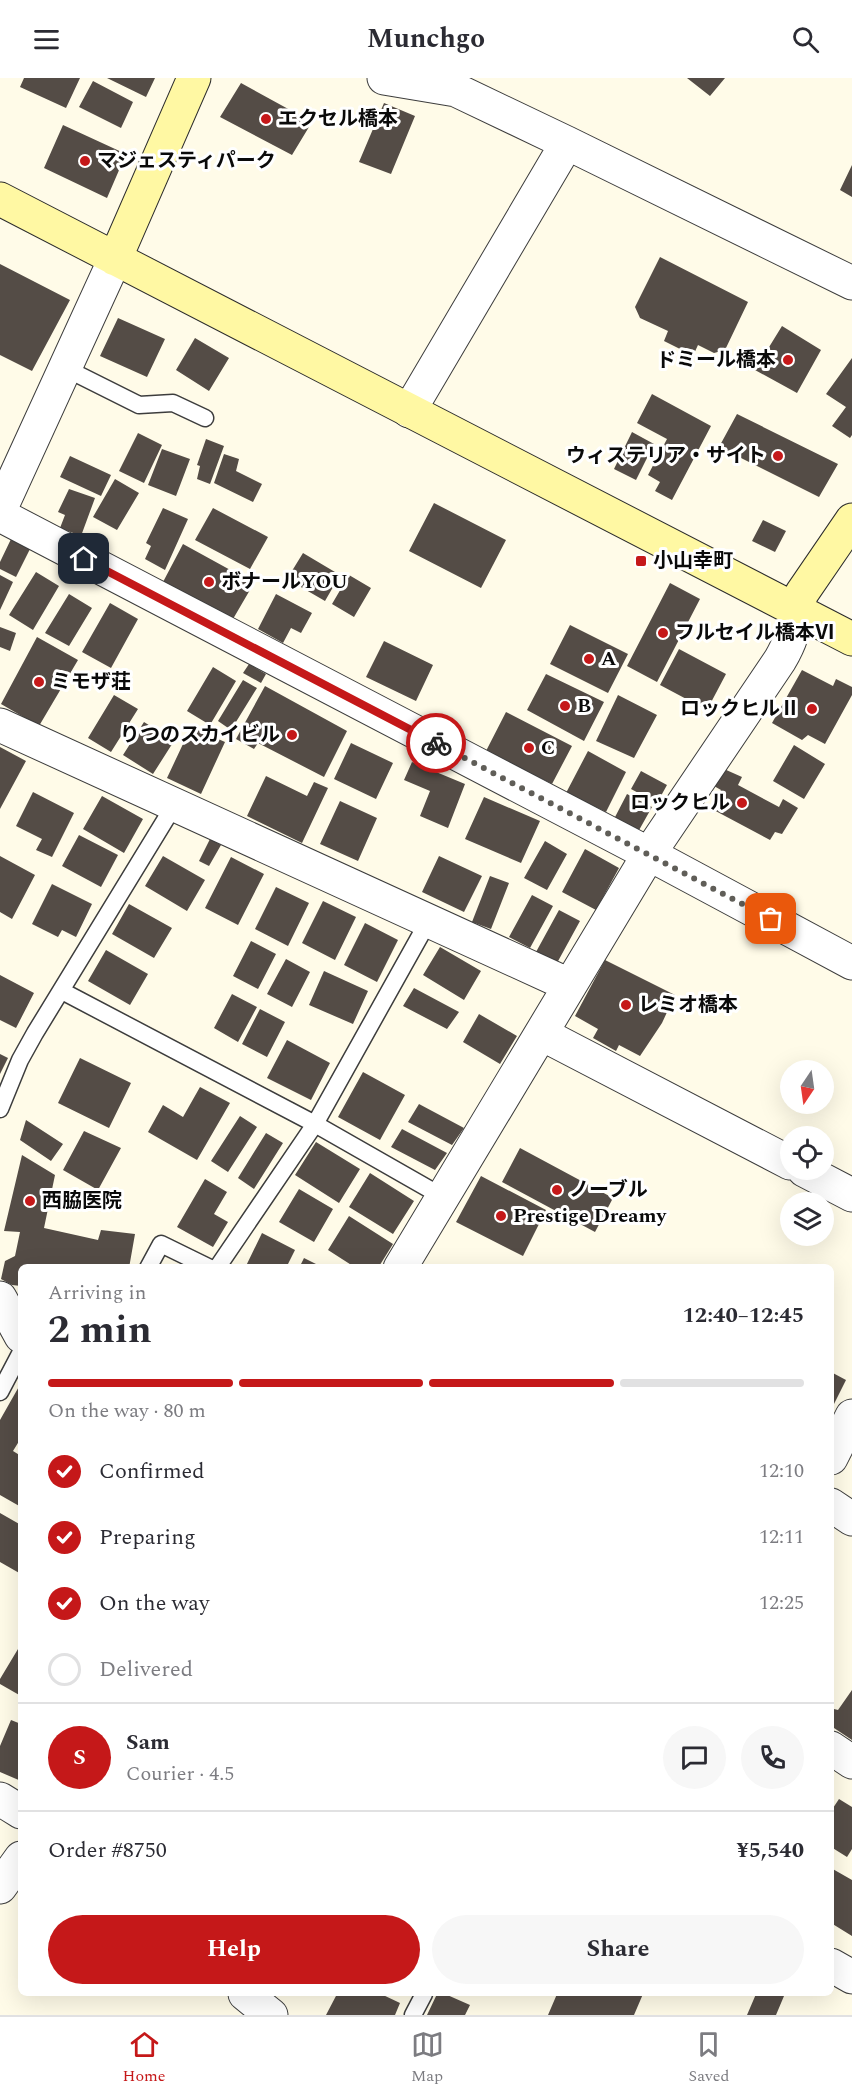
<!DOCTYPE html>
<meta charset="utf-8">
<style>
body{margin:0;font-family:Spectral,"Noto Sans JP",serif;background:#f7f7f7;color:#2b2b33;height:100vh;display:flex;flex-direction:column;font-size:22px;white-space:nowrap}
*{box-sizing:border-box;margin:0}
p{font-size:20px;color:#7c7c81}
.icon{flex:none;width:33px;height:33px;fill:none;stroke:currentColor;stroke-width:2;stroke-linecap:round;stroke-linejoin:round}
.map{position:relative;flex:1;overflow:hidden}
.panel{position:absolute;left:18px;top:1186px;width:816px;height:732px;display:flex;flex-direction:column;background:#fff;border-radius:9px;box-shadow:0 6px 24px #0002}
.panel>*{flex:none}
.needle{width:39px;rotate:193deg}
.controls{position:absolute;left:780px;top:982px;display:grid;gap:12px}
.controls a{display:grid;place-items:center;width:54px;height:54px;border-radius:50%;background:#fff;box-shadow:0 6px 24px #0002;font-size:30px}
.pin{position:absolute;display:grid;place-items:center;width:51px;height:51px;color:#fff;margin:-26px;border-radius:12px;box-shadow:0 3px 9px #0006}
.courier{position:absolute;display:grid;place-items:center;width:60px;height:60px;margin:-30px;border:4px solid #c51819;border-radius:50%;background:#fff;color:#222;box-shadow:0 2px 8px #0007}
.head em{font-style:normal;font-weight:700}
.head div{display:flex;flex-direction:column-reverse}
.head{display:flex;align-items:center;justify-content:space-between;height:102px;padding:0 30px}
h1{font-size:39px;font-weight:700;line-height:45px}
.bar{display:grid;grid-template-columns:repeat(4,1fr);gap:9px 6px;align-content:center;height:72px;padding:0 30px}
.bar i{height:8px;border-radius:4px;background:#e1e1e2}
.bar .on{background:#c51819}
.bar p{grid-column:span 4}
.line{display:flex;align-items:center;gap:15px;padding:0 30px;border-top:2px solid #e1e1e2}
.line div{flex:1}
.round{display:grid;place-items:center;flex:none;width:63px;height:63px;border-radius:32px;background:#f7f7f7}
ol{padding:0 30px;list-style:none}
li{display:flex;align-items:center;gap:18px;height:66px}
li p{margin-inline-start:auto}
li .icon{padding:6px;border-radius:50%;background:#c51819;color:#fff;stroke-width:4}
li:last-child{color:#7c7c81}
li i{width:33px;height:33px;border:3px solid #e1e1e2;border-radius:50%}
.cta{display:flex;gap:12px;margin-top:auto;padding:12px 30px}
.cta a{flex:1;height:69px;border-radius:36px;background:#c51819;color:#fff;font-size:24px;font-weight:700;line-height:69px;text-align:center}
.cta a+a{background:#f7f7f7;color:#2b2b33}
header{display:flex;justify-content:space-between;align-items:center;height:78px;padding:0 30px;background:#fff;font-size:27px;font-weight:700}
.dock{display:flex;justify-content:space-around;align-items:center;height:84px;border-top:2px solid #e1e1e2;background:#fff;font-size:16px;color:#7c7c81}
.dock a{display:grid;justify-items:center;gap:3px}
.dock .on{color:#c51819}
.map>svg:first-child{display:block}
</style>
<header><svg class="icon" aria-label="menu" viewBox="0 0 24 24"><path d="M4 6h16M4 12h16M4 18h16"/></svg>Munchgo<svg class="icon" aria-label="search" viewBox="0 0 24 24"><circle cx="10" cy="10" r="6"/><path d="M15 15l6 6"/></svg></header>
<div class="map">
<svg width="852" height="1937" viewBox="0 0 852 1937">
<rect width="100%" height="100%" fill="#fffbe8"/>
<path fill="#544c46" d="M24 0H80L66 30 20 9Z
M107 0H155L146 19Z
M687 0H725L710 18Z
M93 3 133 24 121 50 79 29Z
M241 5 312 44 292 77 220 39Z
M384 25 415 38 391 96 359 84Z
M63 47 126 76 107 120 44 90Z
M852 87V119L840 112Z
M660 179 748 224 725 272 714 275 698 267 692 280 681 275 682 272 664 263 668 253 640 240 635 229Z
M0 186 70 222 32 293 0 277Z
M118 240 165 261 147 299 100 278Z
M782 248 821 272 797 315 755 292Z
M195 260 229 280 209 313 176 292Z
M852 280V357L850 360 832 348 846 329 826 316Z
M652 316 711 348 672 422 655 413 660 404 648 397 667 361 637 345Z
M737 336 838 386 819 419 719 369Z
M632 354 654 366 636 402 614 391Z
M138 355 162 367 144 405 119 393Z
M206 361 224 368 210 406 197 401 200 388 197 387Z
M162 371 190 381 176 418 148 407Z
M224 376 239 381 236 393 262 406 253 424 214 405Z
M70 378 111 397 101 418 60 399Z
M115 401 139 415 117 452 93 439Z
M69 411 95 420 81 458 60 450 65 437 58 434Z
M434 425 506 462 481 510 409 473Z
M163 430 188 441 165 492 145 481 151 468 146 465Z
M213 430 268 459 250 491 195 462Z
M763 442 786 453 775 474 752 463Z
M12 459 31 469 16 499 0 491V484Z
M183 466 254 505 233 541 163 504Z
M303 475 340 497 325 523 287 501Z
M36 494 59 508 33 552 9 537Z
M0 497 13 504 0 532Z
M349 497 371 510 354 539 332 526Z
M670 505 700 521 657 604 627 588Z
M69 516 92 530 69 568 45 555Z
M276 516 312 535 301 555 291 550 283 565 258 551Z
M110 525 138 541 111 590 82 574Z
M570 547 628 576 608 615 550 586Z
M0 549 16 555 10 573 0 569Z
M37 559 78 582 39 648 1 626Z
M384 563 433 587 416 623 366 599Z
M679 571 726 596 707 632 660 607Z
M249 586 266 596 261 605 243 595Z
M213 589 236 603 210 647 187 633Z
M802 592 833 608 836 601 852 609V617L825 666 808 657 802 662 772 645Z
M546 596 604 624 584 663 527 632Z
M243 602 257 610 231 652 218 643Z
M265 608 347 653 324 699 258 665 254 671 236 661Z
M114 617 138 631 111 674 88 660Z
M618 617 657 637 634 680 596 663Z
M506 634 572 668 552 706 486 673Z
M144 644 174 663 153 696 123 677Z
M191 649 225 664 201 716 167 700Z
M351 665 393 685 376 721 334 701Z
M794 667 825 686 804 721 773 703Z
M0 669 26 683 0 731Z
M588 673 626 694 606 734 566 715Z
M412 684 465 706 448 750 420 738 430 713 404 702Z
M724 691 742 699 738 707 779 729 783 721 798 730 782 756 775 754 770 762 710 730 721 712 714 708Z
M641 693 667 707 657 725 631 711Z
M266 698 307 718 314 704 328 710 302 765 247 738Z
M33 714 74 735 52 779 36 772 42 761 16 748Z
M627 716 652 729 638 754 614 741Z
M102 718 143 741 124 775 83 751Z
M484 719 540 743 521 785 465 761Z
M340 723 377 740 358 783 320 766Z
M79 757 118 777 101 809 62 788Z
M210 761 221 767 209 788 199 783Z
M545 763 567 776 547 812 524 800Z
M585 771 619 790 596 832 562 814Z
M0 778 35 797 12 841 0 834Z
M163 778 205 802 187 833 145 808Z
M439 778 482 798 464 834 422 814Z
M231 779 264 796 238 847 205 830Z
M490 798 509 805 491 851 472 844Z
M52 806 92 826 76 859 62 852 58 859 32 846Z
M276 809 309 825 288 868 255 851Z
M532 817 553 828 530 870 509 859Z
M323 823 356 839 335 882 302 865Z
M129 826 172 850 154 880 112 856Z
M559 832 580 843 557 885 536 874Z
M365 845 398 862 377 904 344 887Z
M251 863 276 876 258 911 233 898Z
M440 869 481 893 464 922 423 897Z
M106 872 148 896 130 927 88 903Z
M286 881 310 894 292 929 267 916Z
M605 882 675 917 662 945 640 978 619 967 616 973 593 960 598 951 575 938Z
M324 893 368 913 353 946 309 927Z
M0 897 34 915 16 950 0 942Z
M414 910 459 934 447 951 403 928Z
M232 916 257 929 238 964 214 950Z
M260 931 285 944 267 979 242 966Z
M479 936 517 958 500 986 463 964Z
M287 962 330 985 311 1022 267 1000Z
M0 976 8 980 0 996Z
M80 980 131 1005 109 1050 58 1025Z
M363 994 405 1017 380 1062 338 1039Z
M200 1009 230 1025 197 1082 148 1054 163 1027 183 1039Z
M419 1026 464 1050 452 1067 408 1044Z
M240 1038 257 1049 228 1094 211 1083Z
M26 1042 63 1066 51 1083 20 1062Z
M402 1051 447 1075 435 1092 391 1069Z
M84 1053 121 1070 98 1112 63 1092Z
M266 1055 283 1065 254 1111 238 1100Z
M316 1064 360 1091 339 1125 295 1097Z
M520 1070 613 1120 595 1154 502 1104Z
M22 1077 55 1097 44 1150 98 1162 101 1152 135 1156 129 1190H21V1208L12 1207 1 1201 5 1183 15 1178 20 1154 4 1153Z
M370 1095 414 1123 393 1156 349 1129Z
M481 1098 546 1132 523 1178 456 1144Z
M205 1101 227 1114 214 1136 228 1144 213 1169 177 1149Z
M299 1111 333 1131 314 1164 279 1144Z
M349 1138 393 1166 378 1190H356L328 1172Z
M262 1155 295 1172 286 1190H245Z
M304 1180 324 1190H299Z
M831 1294 846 1302 833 1328 831 1327Z
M21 1305V1360L13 1373 21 1378V1429L0 1417V1342Z
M0 1435 21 1447V1496L0 1484Z
M21 1566V1618L0 1606V1601Z
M852 1612V1662L831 1648V1636L834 1631 838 1632Z
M11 1642 21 1646V1703L0 1694V1668Z
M839 1721 852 1729V1771L847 1779 831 1769V1733Z
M831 1790 852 1802V1858L831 1845Z
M337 1916H381L400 1925 395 1937H326Z
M437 1916H445L470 1927 465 1937H427Z
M557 1916H643L634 1937H548Z
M756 1916H778L784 1918 776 1937H747Z"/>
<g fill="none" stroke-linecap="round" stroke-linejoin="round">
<g stroke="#3d3d3d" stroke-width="19">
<path id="lane" d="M65 290 139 327 173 325 205 340
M62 913 315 1046 443 1119
M0 1031 20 982 35 955 175 726
M148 1190 161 1166 210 1190
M217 1190 315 1046 429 842
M0 1314 21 1274
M413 1937 424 1916"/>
</g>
<g stroke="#3d3d3d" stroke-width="35">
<path id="street" d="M384 0 456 12 567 65 852 205
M409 333 567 65
M0 432 115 181
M0 437 649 776 852 885
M0 647 569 907
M542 956 790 1085
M804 1092 852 1117
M400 1190 649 776 780 582C790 565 795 551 796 531
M0 1220 21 1258
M831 1380 852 1338
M831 1427 852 1441
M831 1670 852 1684
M0 1721 21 1734
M0 1809 21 1780
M831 1887 852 1899
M245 1916 271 1937"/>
</g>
<g stroke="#2c2c2c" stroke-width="35">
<path id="secondary" d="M0 121 852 561
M115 181 194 0
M796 531 802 515 852 442"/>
</g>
<use href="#lane" stroke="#fff" stroke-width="16"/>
<use href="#street" stroke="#fff" stroke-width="33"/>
<use href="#secondary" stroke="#fff8a3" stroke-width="33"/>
</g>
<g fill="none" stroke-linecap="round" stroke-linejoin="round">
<path stroke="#605e58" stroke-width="6" stroke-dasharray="0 10.8" d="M436 665 771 841"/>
<path stroke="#c51819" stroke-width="8" d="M84 481 436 665"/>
</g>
<g fill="#c51819" stroke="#fff" stroke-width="2">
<circle cx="266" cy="41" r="6"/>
<circle cx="85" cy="83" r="6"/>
<circle cx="788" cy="282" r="6"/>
<circle cx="778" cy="378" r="6"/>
<rect x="635" y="477" width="12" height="12" rx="3"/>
<circle cx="209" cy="504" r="6"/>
<circle cx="663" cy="555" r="6"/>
<circle cx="589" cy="581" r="6"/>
<circle cx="39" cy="604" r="6"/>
<circle cx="565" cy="628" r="6"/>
<circle cx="812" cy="631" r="6"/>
<circle cx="292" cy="657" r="6"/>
<circle cx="529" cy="670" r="6"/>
<circle cx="742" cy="725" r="6"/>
<circle cx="626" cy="927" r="6"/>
<circle cx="557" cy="1112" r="6"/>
<circle cx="30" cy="1123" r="6"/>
<circle cx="501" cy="1138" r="6"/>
</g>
<g text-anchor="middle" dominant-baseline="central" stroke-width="6" stroke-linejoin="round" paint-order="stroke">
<g font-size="20" font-weight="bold" fill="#0a0a0a" stroke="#fff" text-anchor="start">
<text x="278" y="41">エクセル橋本</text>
<text x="97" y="83">マジェスティパーク</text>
<text x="776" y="282" text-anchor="end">ドミール橋本</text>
<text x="766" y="378" text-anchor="end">ウィステリア・サイト</text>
<text x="653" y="483">小山幸町</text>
<text x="221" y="504">ボナールYOU</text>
<text x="675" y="555">フルセイル橋本Ⅵ</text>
<text x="601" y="581">A</text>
<text x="51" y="604">ミモザ荘</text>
<text x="577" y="628">B</text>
<text x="800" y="631" text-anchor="end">ロックヒルⅡ</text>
<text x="280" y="657" text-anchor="end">りつのスカイビル</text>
<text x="541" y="670">C</text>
<text x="730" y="725" text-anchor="end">ロックヒル</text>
<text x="638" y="927">レミオ橋本</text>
<text x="569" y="1112">ノーブル</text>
<text x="42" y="1123">西脇医院</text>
<text x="513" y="1138">Prestige Dreamy</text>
</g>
</g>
</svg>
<div class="controls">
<a><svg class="needle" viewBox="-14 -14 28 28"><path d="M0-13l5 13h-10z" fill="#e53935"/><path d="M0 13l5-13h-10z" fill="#7c7c81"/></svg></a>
<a><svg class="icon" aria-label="locate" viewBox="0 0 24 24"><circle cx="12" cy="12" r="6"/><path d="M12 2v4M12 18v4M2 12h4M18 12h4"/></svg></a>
<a><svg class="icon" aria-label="layers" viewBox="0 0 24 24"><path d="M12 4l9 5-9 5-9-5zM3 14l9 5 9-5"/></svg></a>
</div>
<div class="pin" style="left:771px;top:841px;background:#ea580c"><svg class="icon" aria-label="bag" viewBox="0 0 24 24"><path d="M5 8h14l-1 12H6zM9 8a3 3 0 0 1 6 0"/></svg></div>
<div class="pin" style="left:84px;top:481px;background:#1f2937"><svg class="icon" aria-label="home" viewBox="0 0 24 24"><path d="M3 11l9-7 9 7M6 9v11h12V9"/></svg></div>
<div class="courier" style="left:436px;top:665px"><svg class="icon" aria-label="bike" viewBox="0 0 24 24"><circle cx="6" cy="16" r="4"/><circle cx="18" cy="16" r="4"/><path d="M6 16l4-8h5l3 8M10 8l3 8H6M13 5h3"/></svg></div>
<section class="panel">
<div class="head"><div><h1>2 min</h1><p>Arriving in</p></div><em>12:40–12:45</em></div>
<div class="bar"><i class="on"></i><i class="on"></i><i class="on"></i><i></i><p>On the way · 80 m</p></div>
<ol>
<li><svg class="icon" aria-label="check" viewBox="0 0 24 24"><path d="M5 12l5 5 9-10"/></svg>Confirmed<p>12:10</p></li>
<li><svg class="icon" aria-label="check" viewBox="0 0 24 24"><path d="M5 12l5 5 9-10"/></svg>Preparing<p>12:11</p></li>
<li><svg class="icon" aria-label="check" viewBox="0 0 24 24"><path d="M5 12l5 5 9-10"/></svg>On the way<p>12:25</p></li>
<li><i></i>Delivered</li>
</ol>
<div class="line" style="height:108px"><b class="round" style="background:#c51819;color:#fff">S</b><div><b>Sam</b><p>Courier · 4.5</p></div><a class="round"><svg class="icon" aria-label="chat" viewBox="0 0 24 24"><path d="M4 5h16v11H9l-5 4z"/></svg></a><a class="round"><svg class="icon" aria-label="phone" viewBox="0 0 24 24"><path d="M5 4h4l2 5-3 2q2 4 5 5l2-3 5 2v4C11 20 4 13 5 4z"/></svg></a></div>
<div class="line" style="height:78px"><div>Order #8750</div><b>¥5,540</b></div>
<div class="cta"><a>Help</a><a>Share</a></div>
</section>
</div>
<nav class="dock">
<a class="on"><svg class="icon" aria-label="home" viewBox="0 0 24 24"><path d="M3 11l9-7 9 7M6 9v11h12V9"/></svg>Home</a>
<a><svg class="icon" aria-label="map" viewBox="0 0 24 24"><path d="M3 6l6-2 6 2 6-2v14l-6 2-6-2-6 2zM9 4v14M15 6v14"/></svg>Map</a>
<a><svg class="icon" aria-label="saved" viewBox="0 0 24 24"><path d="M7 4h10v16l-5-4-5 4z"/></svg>Saved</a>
</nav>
